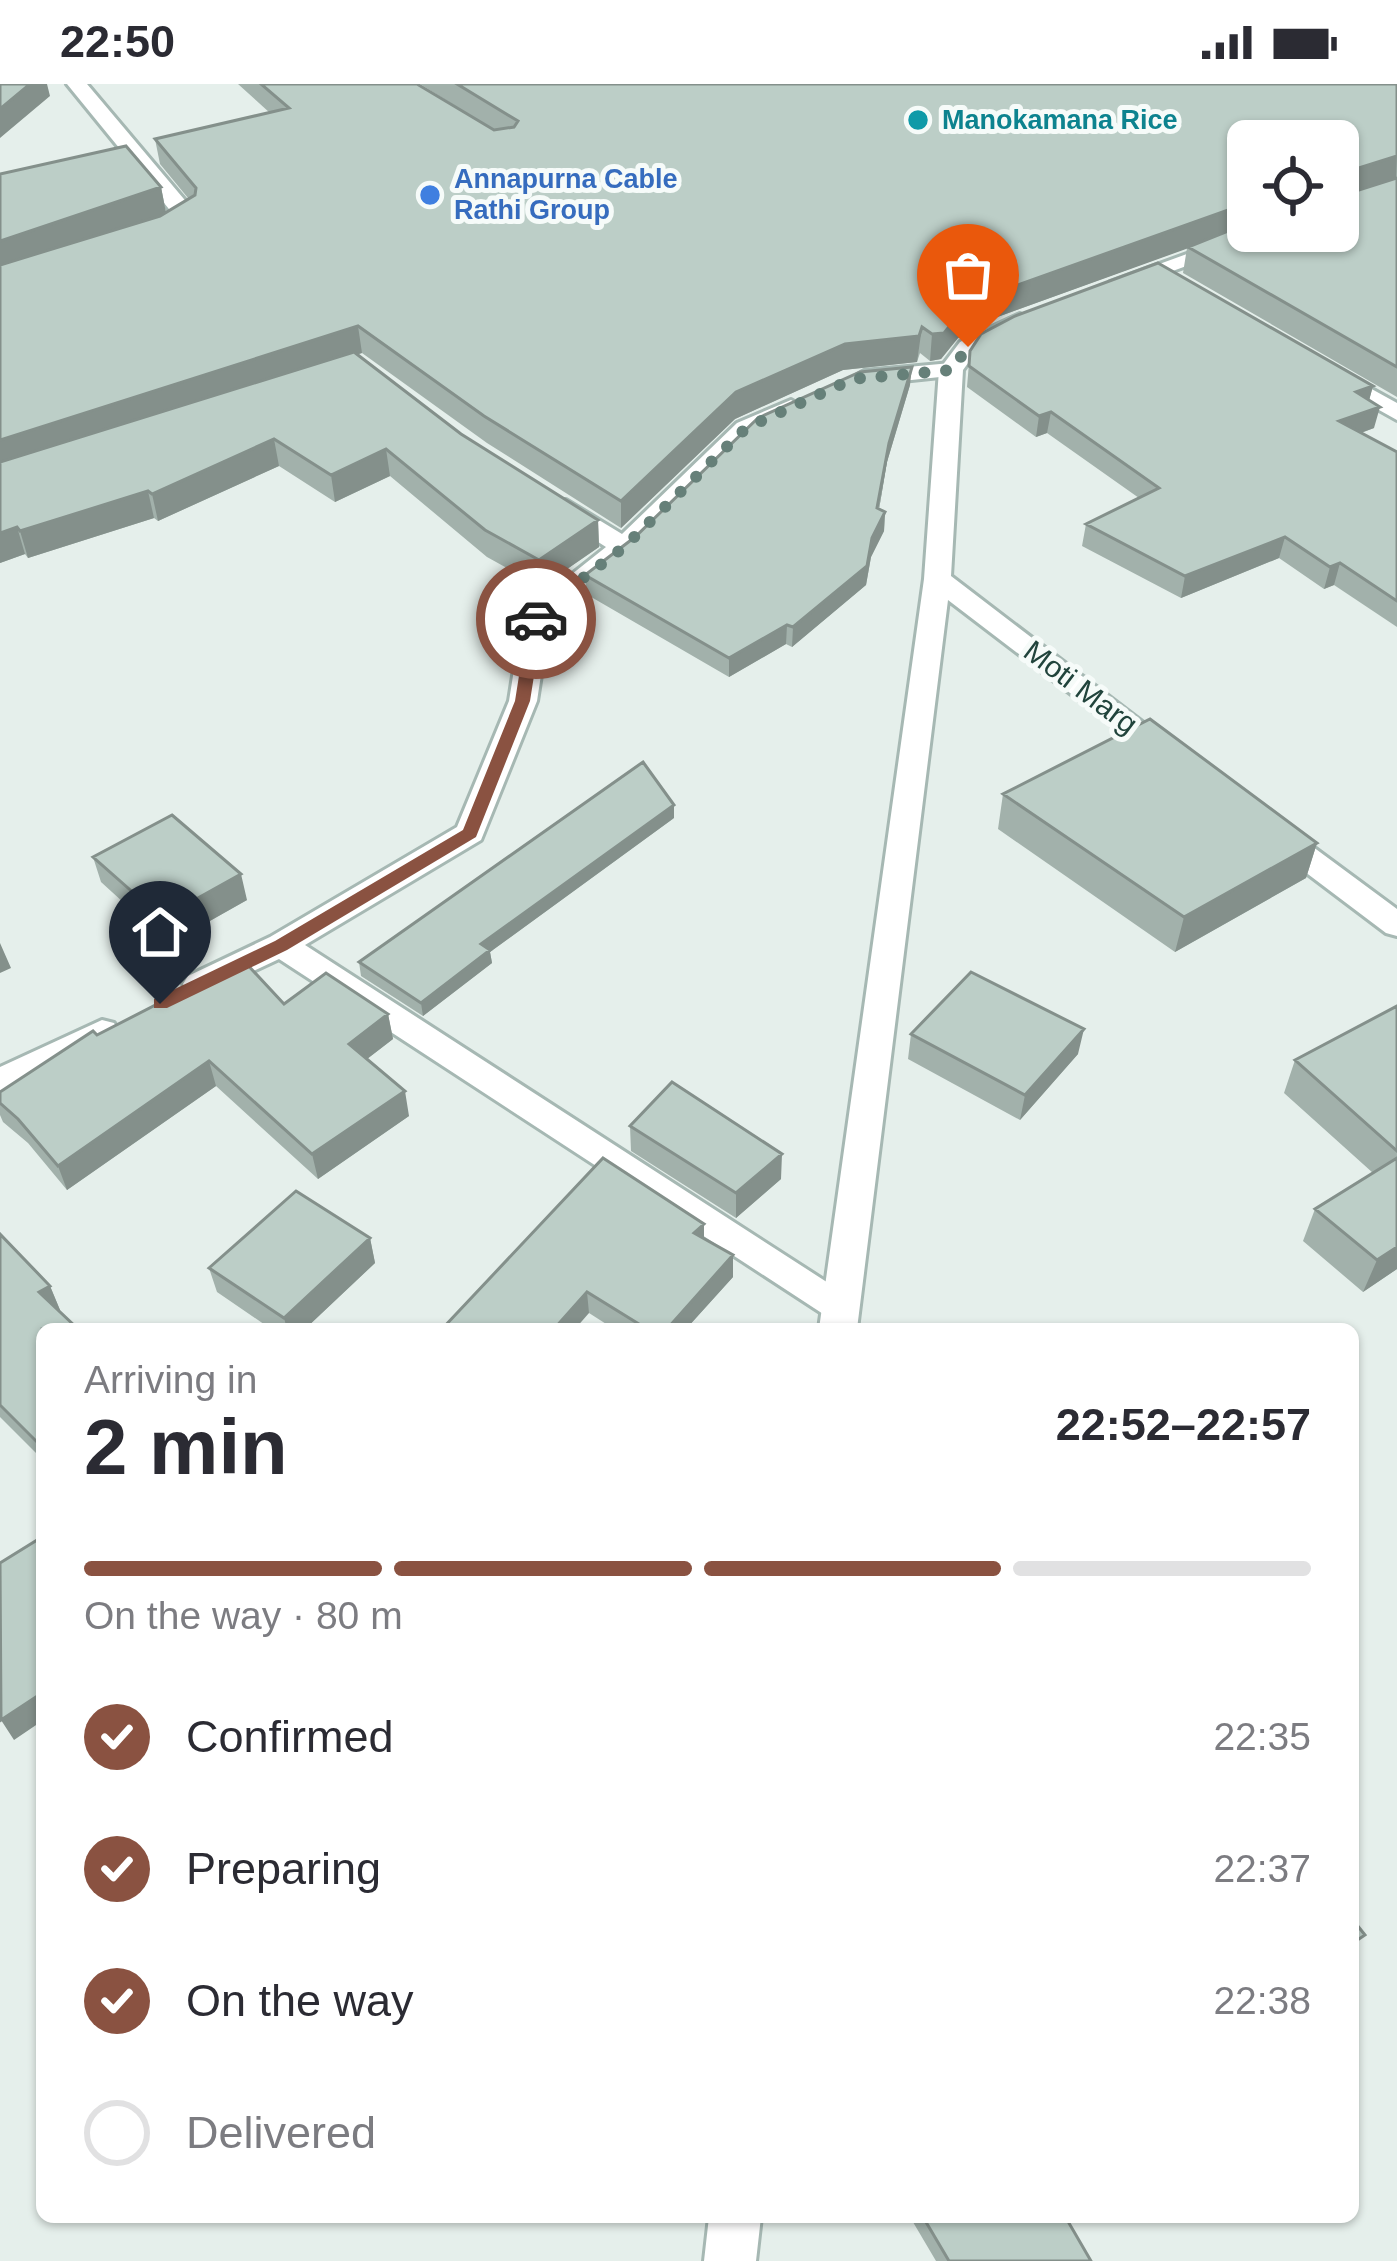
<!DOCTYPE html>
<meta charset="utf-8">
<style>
body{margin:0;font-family:Helvetica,sans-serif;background:#f2f2f3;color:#2b2b33;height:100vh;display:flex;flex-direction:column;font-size:45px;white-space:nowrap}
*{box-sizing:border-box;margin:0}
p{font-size:39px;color:#7c7c81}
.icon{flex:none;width:66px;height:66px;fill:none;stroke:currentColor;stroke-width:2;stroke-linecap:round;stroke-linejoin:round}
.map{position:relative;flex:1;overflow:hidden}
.side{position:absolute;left:36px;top:1239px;width:1323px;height:900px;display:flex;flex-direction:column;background:#fff;border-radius:18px;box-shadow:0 3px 9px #0004}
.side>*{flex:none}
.fabs{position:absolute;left:1227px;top:36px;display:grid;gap:24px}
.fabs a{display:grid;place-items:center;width:132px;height:132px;border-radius:18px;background:#fff;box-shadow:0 3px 9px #0004;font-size:60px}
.pin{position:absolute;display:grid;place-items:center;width:102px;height:102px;color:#fff;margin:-123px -51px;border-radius:50% 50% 50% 0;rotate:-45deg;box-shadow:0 0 12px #0007}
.pin .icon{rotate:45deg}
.courier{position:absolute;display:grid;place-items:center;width:120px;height:120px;margin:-60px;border:9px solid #8a5241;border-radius:50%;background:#fff;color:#222;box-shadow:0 3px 15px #0007}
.overview em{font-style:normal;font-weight:600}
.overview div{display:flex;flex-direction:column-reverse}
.overview{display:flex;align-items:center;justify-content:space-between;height:204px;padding:0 48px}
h1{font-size:78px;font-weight:600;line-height:90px}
.bar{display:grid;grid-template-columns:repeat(4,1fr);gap:18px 12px;align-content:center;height:144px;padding:0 48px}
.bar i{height:15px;border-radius:9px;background:#e1e1e2}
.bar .active{background:#8a5241}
.bar p{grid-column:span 4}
ol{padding:0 48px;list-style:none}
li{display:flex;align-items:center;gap:36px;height:132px}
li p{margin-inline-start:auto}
li .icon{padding:12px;border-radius:50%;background:#8a5241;color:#fff;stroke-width:4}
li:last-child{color:#7c7c81}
li i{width:66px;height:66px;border:6px solid #e1e1e2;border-radius:50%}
.status{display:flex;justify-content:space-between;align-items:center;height:84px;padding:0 60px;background:#fff;direction:ltr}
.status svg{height:33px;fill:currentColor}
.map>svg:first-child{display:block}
</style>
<div class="status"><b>22:50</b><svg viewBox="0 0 49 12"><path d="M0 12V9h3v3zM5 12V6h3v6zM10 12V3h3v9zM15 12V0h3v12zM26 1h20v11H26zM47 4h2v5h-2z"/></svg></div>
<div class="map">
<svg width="1397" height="2177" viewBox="0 0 1397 2177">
<rect width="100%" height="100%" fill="#e5efeb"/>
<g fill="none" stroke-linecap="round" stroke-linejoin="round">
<g stroke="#a6b8b3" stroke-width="6">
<path id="service" d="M67 0H87L194 127V137L162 154H146V144L173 130Z"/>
</g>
<g stroke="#a6b8b3" stroke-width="6">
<path id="minor" d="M951 279 959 281V291L864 301 852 294 864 287Z
M1328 281 1397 319V336L1320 293 1316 288Z
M791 316 803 323 800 328 755 349 633 469 550 532 537 617 481 756 305 861 853 1215 859 1226 853 1237 840 1241 279 875 200 912 188 908 183 900 188 892 270 853 457 743 509 617 523 529 606 463 548 426 544 421 548 416H566L622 450 737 339Z
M102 936 114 939 119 948 114 957 0 1011V983Z"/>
</g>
<g stroke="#a6b8b3" stroke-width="6">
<path id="tertiary" d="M1250 147H1282L1129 203H1113L1110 198Z
M1020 230 1031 237 1028 242 976 268 963 286 951 492 1188 673 1183 680H1163L948 516 857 1245H819L924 495 939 286 960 258Z
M1275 740 1286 743 1397 825V852L1386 849 1264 757 1260 750Z
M709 2133H761L756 2177H704Z"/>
</g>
<use href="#service" fill="#fff" fill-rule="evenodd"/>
<use href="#minor" fill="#fff" fill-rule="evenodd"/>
<use href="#tertiary" fill="#fff" fill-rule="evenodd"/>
</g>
<path fill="#a2b1ab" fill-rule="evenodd" d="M238 0H417L494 46 420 0H1397V313L1183 189 1187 164 992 235 958 254 941 275 930 277 920 269 917 278 843 286 735 335 621 444 487 359 362 269 358 270 461 350 598 436 599 463 541 503 487 473 390 392 335 418 279 382 158 437 154 434 28 474 25 470 0 479V90L126 62 161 103 166 128 188 114 160 80 155 55 270 29ZM1248 57H1338V147H1248Z
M970 267 1373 302 1369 316 1374 344 1361 349 1397 368V543L1334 501 1324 505 1279 474 1181 514 1082 462 1086 440 1139 414 1047 349 1036 353 967 303Z
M910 301 887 378 879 425 885 428 884 447 871 473 866 501 792 563 786 560 729 593 586 510 585 491Z
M1003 710 1317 759 1306 794 1175 868 998 745Z
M674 734 490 868 492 879 423 932 361 892 359 878Z
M93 773 247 816 169 860 101 798Z
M284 920 388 930 393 955 367 975 409 1032 318 1095 216 1002 67 1106 28 1059 3 1038 0 1031V1008L97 951Z
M1397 922V1185L1363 1208 1303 1157 1315 1125 1373 1089 1284 1009 1295 976Z
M911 950 1078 970 1020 1036 908 975Z
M630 1042 781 1095 736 1134 631 1067Z
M704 1140V1154L733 1171V1193L686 1245H614L589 1229 443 1245Z
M0 1150 50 1202 60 1226 42 1245V1375L0 1333Z
M370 1154 375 1179 305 1245H271L217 1208 209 1184Z
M910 2133H1079L1069 2140 1091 2177H936Z"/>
<path fill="#84908b" d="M30 0H47L50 12 0 54V25Z
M1397 72 1396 96 1338 113 1343 89Z
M161 103 166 129 0 185V157Z
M1248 119 1247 143 992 235 958 254 941 275 930 277 932 250 961 228 995 209Z
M358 242 362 269 0 386V356Z
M922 243 917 278 843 286 735 335 621 444V417L736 308 845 260Z
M912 283 910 301 887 378 876 443 889 359Z
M1373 302 1367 324 1356 308Z
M1380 323 1374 344 1333 359 1339 337Z
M1051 328 1047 349 1036 353 1039 332Z
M274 355 279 382 158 437 152 410Z
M386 365 390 392 335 418 331 391Z
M148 407 154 434 28 474 20 447Z
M885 428 884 447 871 473 866 501 792 563 793 543 872 454Z
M598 436 599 463 541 503 539 476Z
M17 443 25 470 0 479V449Z
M1285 453 1279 474 1181 514 1185 492Z
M1340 479 1334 501 1324 505 1330 483Z
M787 541 786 560 729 593V574Z
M674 721V734L490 868 492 879 423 932 421 919 481 860Z
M1317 759 1306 794 1175 868 1184 833Z
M241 790 247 816 169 860 162 834Z
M0 859 11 884 0 889Z
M388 930 393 955 354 985 349 960Z
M1084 945 1078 970 1020 1036 1025 1011Z
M209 977 216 1002 67 1106 58 1082Z
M405 1007 409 1032 318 1095 312 1070Z
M782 1070 781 1095 736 1134V1109Z
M704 1140V1161L694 1149Z
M370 1154 375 1179 305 1245H287L284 1234Z
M1397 1163V1185L1363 1208 1377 1176Z
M733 1171V1193L686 1245H667Z
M50 1202 60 1226 49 1232 39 1208Z
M587 1208 589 1229 575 1245H554Z
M42 1609V1637L14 1656 1 1636Z"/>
<path fill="#bccec7" stroke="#84908b" stroke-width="3" d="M0 0H30L0 25Z
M261 0H417L494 46 514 43 518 37 457 0H1397V72L1343 89 1340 106 1346 110 1397 94V283L1188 163 1248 139V147H1338V57H1248V119L995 209 961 228 944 249 932 250 922 243 919 252 845 260 736 308 621 417 484 332 358 242 0 356V181L160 132 195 111 196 104 155 55 289 24Z
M126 62 161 103 0 157V90Z
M1158 179 1373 302 1356 308 1380 323 1339 337 1397 368V517L1340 479 1330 483 1285 453 1185 492 1086 440 1159 404 1051 328 1039 332 969 282 970 267 981 250 1015 232Z
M354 268 461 350 598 436 539 476 485 446 386 365 331 391 274 355 152 410 148 407 20 447 17 443 0 449V378Z
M912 283 889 359 877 424 885 428 872 454 867 482 793 543 787 541 729 574 585 491 635 453 758 334 860 288Z
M1150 635 1317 759 1184 833 1003 710Z
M643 678 674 721 481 860 490 866 421 919 359 878Z
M172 731 241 790 162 834 93 773Z
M243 876 284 920 326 889 388 930 349 960 405 1007 312 1070 209 977 58 1082 18 1035 0 1019V1008L93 947 97 951Z
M971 888 1084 945 1025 1011 911 950Z
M1397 922V1067L1295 976Z
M672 998 782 1070 736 1109 630 1042Z
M603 1074 704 1140 694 1149 733 1171 667 1245H647L587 1208 554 1245H442Z
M1397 1074V1163L1377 1176 1315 1125Z
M296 1107 370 1154 284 1234 209 1184Z
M0 1150 50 1202 39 1208 78 1245H42V1363L0 1321Z
M42 1453V1609L1 1636 0 1479Z
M1353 1836 1365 1851 1353 1859Z
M923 2133H1068L1066 2134 1091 2177H949Z"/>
<path fill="#8a5241" d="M536 530 543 535 530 617 476 753 287 866 167 924H154V915L275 857 463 746 515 617 528 535Z"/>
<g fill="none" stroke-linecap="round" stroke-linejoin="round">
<path stroke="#668079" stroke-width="12" stroke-dasharray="0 21.6" d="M536 535 537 529 624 463 746 344 853 295 951 286 968 263"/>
</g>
<circle fill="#0f9aa8" stroke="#f6fbf9" stroke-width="4.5" cx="918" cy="36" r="12"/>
<circle fill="#3f7fe0" stroke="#f6fbf9" stroke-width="4.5" cx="430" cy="111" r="12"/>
<g text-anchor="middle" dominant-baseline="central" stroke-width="10" stroke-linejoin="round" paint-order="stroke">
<g font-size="27" font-weight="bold" fill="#0d838f" stroke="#f6fbf9" text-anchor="start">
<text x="942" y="36">Manokamana Rice</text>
</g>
<g font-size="27" font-weight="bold" fill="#366cbe" stroke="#f6fbf9" text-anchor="start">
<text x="454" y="95">Annapurna Cable<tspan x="454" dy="31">Rathi Group</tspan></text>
</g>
<g font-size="30" fill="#21443c" stroke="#f6fbf9">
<text transform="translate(1081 603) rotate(37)">Moti Marg</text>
</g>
</g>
</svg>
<div class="fabs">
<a><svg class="icon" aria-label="locate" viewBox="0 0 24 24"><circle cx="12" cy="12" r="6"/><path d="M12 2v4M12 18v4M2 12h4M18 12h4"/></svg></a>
</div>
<div class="pin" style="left:968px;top:263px;background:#ea580c"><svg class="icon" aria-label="bag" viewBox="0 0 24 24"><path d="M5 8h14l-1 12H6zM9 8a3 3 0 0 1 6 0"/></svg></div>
<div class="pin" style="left:160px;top:920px;background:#1f2937"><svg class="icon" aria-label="home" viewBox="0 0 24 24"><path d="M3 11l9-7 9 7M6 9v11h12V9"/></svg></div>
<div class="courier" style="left:536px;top:535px"><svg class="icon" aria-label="car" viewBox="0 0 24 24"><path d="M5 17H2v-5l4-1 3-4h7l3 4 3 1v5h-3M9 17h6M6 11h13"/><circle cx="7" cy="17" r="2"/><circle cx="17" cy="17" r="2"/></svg></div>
<section class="side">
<div class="overview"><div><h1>2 min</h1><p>Arriving in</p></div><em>22:52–22:57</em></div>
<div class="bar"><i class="active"></i><i class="active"></i><i class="active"></i><i></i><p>On the way · 80 m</p></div>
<ol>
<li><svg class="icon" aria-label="check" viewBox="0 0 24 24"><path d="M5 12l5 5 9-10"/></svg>Confirmed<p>22:35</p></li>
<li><svg class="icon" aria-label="check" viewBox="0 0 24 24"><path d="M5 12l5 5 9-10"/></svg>Preparing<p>22:37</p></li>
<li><svg class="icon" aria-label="check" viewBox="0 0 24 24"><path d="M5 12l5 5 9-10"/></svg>On the way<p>22:38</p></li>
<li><i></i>Delivered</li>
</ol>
</section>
</div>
